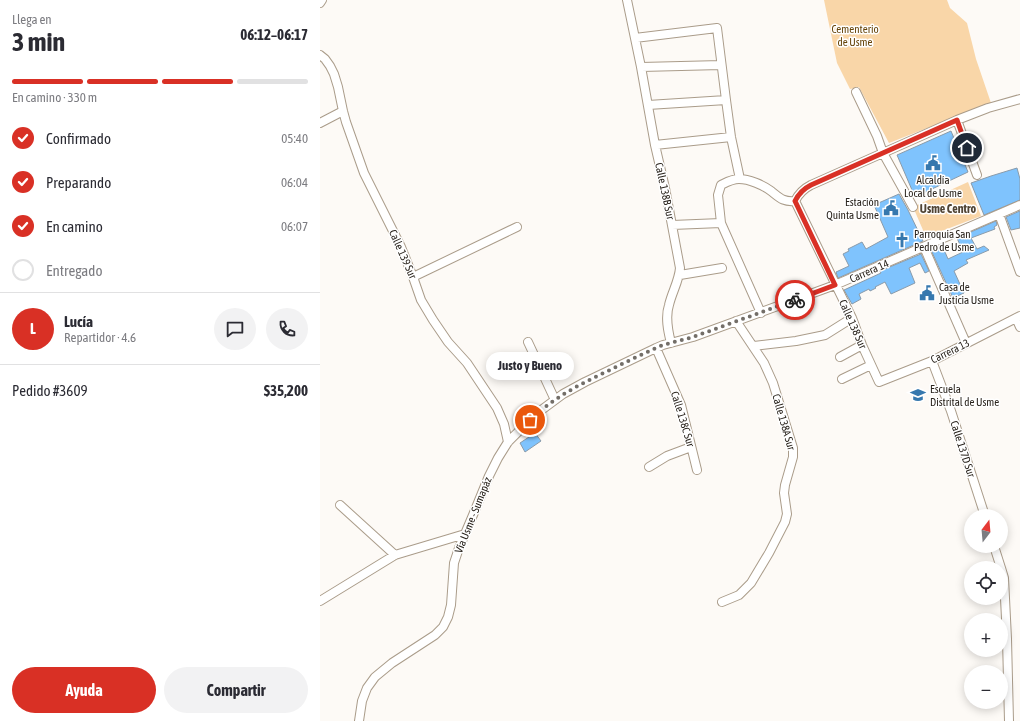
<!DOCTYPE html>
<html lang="es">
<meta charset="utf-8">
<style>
body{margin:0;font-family:"Asap Condensed",sans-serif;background:#f2f2f3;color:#2b2b33;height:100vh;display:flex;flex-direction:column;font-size:15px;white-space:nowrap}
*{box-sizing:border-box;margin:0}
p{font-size:13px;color:#7c7c81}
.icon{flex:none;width:22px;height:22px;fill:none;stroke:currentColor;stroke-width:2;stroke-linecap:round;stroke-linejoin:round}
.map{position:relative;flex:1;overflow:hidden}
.details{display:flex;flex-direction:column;background:#fff;width:320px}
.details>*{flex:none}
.needle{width:26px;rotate:16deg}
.tools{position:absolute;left:644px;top:509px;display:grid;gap:8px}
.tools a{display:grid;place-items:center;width:44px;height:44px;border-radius:50%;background:#fff;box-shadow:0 2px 10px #0003;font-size:20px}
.pin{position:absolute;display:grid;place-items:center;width:34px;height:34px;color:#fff;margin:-17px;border:2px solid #fff;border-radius:50%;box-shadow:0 1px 4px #0007}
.courier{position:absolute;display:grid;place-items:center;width:40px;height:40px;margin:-20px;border:3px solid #d93025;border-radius:50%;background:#fff;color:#222;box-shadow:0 1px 5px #0007}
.bubble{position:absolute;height:28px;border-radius:14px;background:#fff;box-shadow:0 2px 10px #0003;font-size:13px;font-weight:700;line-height:28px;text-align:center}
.summary em{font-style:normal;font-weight:700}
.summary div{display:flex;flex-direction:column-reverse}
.summary{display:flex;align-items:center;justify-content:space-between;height:68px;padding:0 12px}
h1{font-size:26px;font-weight:700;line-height:30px}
.bar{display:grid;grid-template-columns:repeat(4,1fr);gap:6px 4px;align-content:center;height:48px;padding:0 12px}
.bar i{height:5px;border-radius:3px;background:#e1e1e2}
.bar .active{background:#d93025}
.bar p{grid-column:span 4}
.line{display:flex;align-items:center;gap:10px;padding:0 12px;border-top:1px solid #e1e1e2}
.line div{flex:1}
.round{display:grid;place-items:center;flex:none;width:42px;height:42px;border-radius:21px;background:#f2f2f3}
ol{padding:0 12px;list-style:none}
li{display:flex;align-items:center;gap:12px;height:44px}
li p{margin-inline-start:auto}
li .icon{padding:4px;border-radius:50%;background:#d93025;color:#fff;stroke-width:4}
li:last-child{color:#7c7c81}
li i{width:22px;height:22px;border:2px solid #e1e1e2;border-radius:50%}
.cta{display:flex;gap:8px;margin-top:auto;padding:8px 12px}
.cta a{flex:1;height:46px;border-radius:24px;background:#d93025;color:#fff;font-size:16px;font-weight:700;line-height:46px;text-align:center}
.cta a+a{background:#f2f2f3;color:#2b2b33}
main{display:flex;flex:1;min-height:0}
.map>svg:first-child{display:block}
</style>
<main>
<section class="details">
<div class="summary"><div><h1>3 min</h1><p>Llega en</p></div><em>06:12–06:17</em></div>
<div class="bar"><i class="active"></i><i class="active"></i><i class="active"></i><i></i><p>En camino · 330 m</p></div>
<ol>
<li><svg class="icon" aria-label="check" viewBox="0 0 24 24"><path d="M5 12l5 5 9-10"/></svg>Confirmado<p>05:40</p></li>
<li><svg class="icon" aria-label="check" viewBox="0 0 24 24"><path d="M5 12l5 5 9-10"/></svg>Preparando<p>06:04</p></li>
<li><svg class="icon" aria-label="check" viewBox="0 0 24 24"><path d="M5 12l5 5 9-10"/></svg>En camino<p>06:07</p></li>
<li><i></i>Entregado</li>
</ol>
<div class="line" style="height:72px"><b class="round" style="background:#d93025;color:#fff">L</b><div><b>Lucía</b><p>Repartidor · 4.6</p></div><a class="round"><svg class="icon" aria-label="chat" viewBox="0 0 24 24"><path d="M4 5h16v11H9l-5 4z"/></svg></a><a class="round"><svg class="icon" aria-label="phone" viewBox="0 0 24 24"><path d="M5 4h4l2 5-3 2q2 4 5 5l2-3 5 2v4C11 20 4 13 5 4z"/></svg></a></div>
<div class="line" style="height:52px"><div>Pedido #3609</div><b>$35,200</b></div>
<div class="cta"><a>Ayuda</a><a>Compartir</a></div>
</section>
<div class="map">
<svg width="700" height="721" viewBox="0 0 700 721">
<rect width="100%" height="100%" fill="#fdfaf6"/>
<path fill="#f9d6a8" d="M504 0H627L630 8 647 23 656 59 671 103 569 143 539 87 530 89 517 63Z
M648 182 661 216 606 237 593 207Z"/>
<path fill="#7fc3fd" stroke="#8a9baa" d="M631 131 648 172 595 197 577 155Z
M697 168 700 179V200L664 215 651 183 671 176Z
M579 194 588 210 603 241 518 278 516 272 529 266 523 254 529 251 528 249 542 242 546 249 568 237 554 205Z
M700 211V228L691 230 686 217Z
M676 221 677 225 674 227 675 229 651 238 657 249 664 246 669 250 646 260 648 263 634 271 644 293 633 298 611 250 622 245 628 259 643 252 637 238Z
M601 254 609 271 605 273 600 263 589 268 595 283 571 294 565 282 555 287 556 288 550 291 549 289 539 294 541 299 532 304 524 290 561 273 560 271Z
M215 433 221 441 205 452 200 443Z"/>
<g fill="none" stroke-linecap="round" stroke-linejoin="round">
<g stroke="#aa9c8a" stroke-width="10">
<path id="minor" d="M307 0 321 67 335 145 345 188 360 268C359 281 352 292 349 305 345 317 348 331 351 343
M0 3 2 0
M315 38 397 28 406 100 411 137 420 179
M0 55 5 59 10 66 14 74 18 87 23 111 26 122 44 173 81 247 93 277 101 300 113 320 128 342 147 363 177 408 184 424 188 442
M321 67 401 65
M536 92 557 136 563 153 593 207
M328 105 406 100
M637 120 657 175
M0 123 23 111
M335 145 411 137
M475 201 532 318 542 345 559 382 612 361 700 316
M475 201C479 193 483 189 491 185L637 120 668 108 700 99
M679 214 700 272
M352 225 401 223
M604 247 646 343
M360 275 402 268
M93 277 197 227
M441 313 401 223 398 195 401 185C407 182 412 179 419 179 429 179 443 185 451 191 460 198 463 202 475 201
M696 318 700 327
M208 342 235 400
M434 346 476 341 505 335 532 318
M336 348 361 405 377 470
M520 357 542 345
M612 361 631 411 665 516
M522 379 551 365
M329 467 347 456 371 447
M20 505 75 555
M674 546 681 568
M681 568 684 578 687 639 689 721
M0 601 75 555 145 534
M402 602 419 595 431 583 449 553 465 522 467 514 464 493 465 485 473 457V448L453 383 444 363 416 321
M39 721 42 701 47 688 55 677 72 663 115 635 123 627 128 617 131 605 134 563 139 548 153 515 169 476 178 458 188 442 216 414 243 394 265 382 336 348 343 345 373 337 515 285 700 205"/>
</g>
<use href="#minor" stroke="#fff" stroke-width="8"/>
</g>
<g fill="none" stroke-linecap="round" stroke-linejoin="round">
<path stroke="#736e68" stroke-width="4" stroke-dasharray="0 7.2" d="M210 420C233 398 260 384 288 371 304 363 320 355 336 348L343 345 373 337 475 300"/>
<path stroke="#d93025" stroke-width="5" d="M475 300 515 285 475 201C479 193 483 189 491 185L637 120 647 148"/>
</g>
<defs>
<g id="civic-bare" transform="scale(1.2)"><path d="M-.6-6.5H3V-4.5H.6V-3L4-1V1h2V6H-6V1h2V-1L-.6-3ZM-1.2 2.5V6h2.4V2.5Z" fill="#3678ae" stroke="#fff" stroke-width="2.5" paint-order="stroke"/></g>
<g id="church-bare" transform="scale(1.2)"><path d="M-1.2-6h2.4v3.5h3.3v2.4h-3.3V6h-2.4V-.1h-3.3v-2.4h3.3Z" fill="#3678ae" stroke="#fff" stroke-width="2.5" paint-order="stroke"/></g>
<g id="school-bare" transform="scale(1.2)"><path d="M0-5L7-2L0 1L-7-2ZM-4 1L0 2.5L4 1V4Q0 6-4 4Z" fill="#3678ae" stroke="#fff" stroke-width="2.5" paint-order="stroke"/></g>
</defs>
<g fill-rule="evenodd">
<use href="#civic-bare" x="613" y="163"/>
<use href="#civic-bare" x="571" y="208"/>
<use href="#church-bare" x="582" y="240"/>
<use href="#civic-bare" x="607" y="293"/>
<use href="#school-bare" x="598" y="395"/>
</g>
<g text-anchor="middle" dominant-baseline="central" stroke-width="3" stroke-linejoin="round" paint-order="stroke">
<g font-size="11" fill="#654308" stroke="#fff">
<text x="535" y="29">Cementerio<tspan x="535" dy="13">de Usme</tspan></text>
</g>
<g font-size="11" fill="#29231c" stroke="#fff" text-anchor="start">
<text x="613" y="180" text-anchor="middle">Alcaldía<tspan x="613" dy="13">Local de Usme</tspan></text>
<text x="559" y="202" text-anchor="end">Estación<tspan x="559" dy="13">Quinta Usme</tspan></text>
<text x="594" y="234">Parroquia San<tspan x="594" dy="13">Pedro de Usme</tspan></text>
<text x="619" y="287">Casa de<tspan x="619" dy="13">Justicia Usme</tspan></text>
<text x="610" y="389">Escuela<tspan x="610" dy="13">Distrital de Usme</tspan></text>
</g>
<g font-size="11" fill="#29231c" stroke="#fff">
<text transform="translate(345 191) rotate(78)">Calle 138B Sur</text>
<text transform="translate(83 254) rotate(66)">Calle 139 Sur</text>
<text transform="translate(549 271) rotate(-24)">Carrera 14</text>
<text transform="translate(533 324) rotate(66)">Calle 138 Sur</text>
<text transform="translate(630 351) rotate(-26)">Carrera 13</text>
<text transform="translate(363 419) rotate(73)">Calle 138C Sur</text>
<text transform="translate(464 422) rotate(74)">Calle 138A Sur</text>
<text transform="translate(643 449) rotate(72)">Calle 137D Sur</text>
<text transform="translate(153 515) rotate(-68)">Vía Usme - Sumapáz</text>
</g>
<g font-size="12" font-weight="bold" fill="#504434" stroke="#fff">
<text x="628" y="209">Usme Centro</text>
</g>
</g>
</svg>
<div class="tools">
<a><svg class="needle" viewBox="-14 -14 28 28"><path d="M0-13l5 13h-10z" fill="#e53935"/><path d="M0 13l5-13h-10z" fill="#7c7c81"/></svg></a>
<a><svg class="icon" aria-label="locate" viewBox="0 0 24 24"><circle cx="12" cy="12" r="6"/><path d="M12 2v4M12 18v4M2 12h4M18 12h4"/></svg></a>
<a>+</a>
<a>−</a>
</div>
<div class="pin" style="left:210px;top:420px;background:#ea580c"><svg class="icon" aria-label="bag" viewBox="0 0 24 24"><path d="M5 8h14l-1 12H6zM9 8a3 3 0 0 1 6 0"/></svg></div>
<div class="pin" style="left:647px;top:148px;background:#1f2937"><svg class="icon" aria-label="home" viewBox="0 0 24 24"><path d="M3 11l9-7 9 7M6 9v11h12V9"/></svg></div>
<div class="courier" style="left:475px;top:300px"><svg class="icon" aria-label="bike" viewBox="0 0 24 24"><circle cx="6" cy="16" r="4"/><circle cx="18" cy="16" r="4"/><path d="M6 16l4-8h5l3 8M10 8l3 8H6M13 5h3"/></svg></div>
<div class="bubble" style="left:166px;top:352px;width:88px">Justo y Bueno</div>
</div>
</main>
